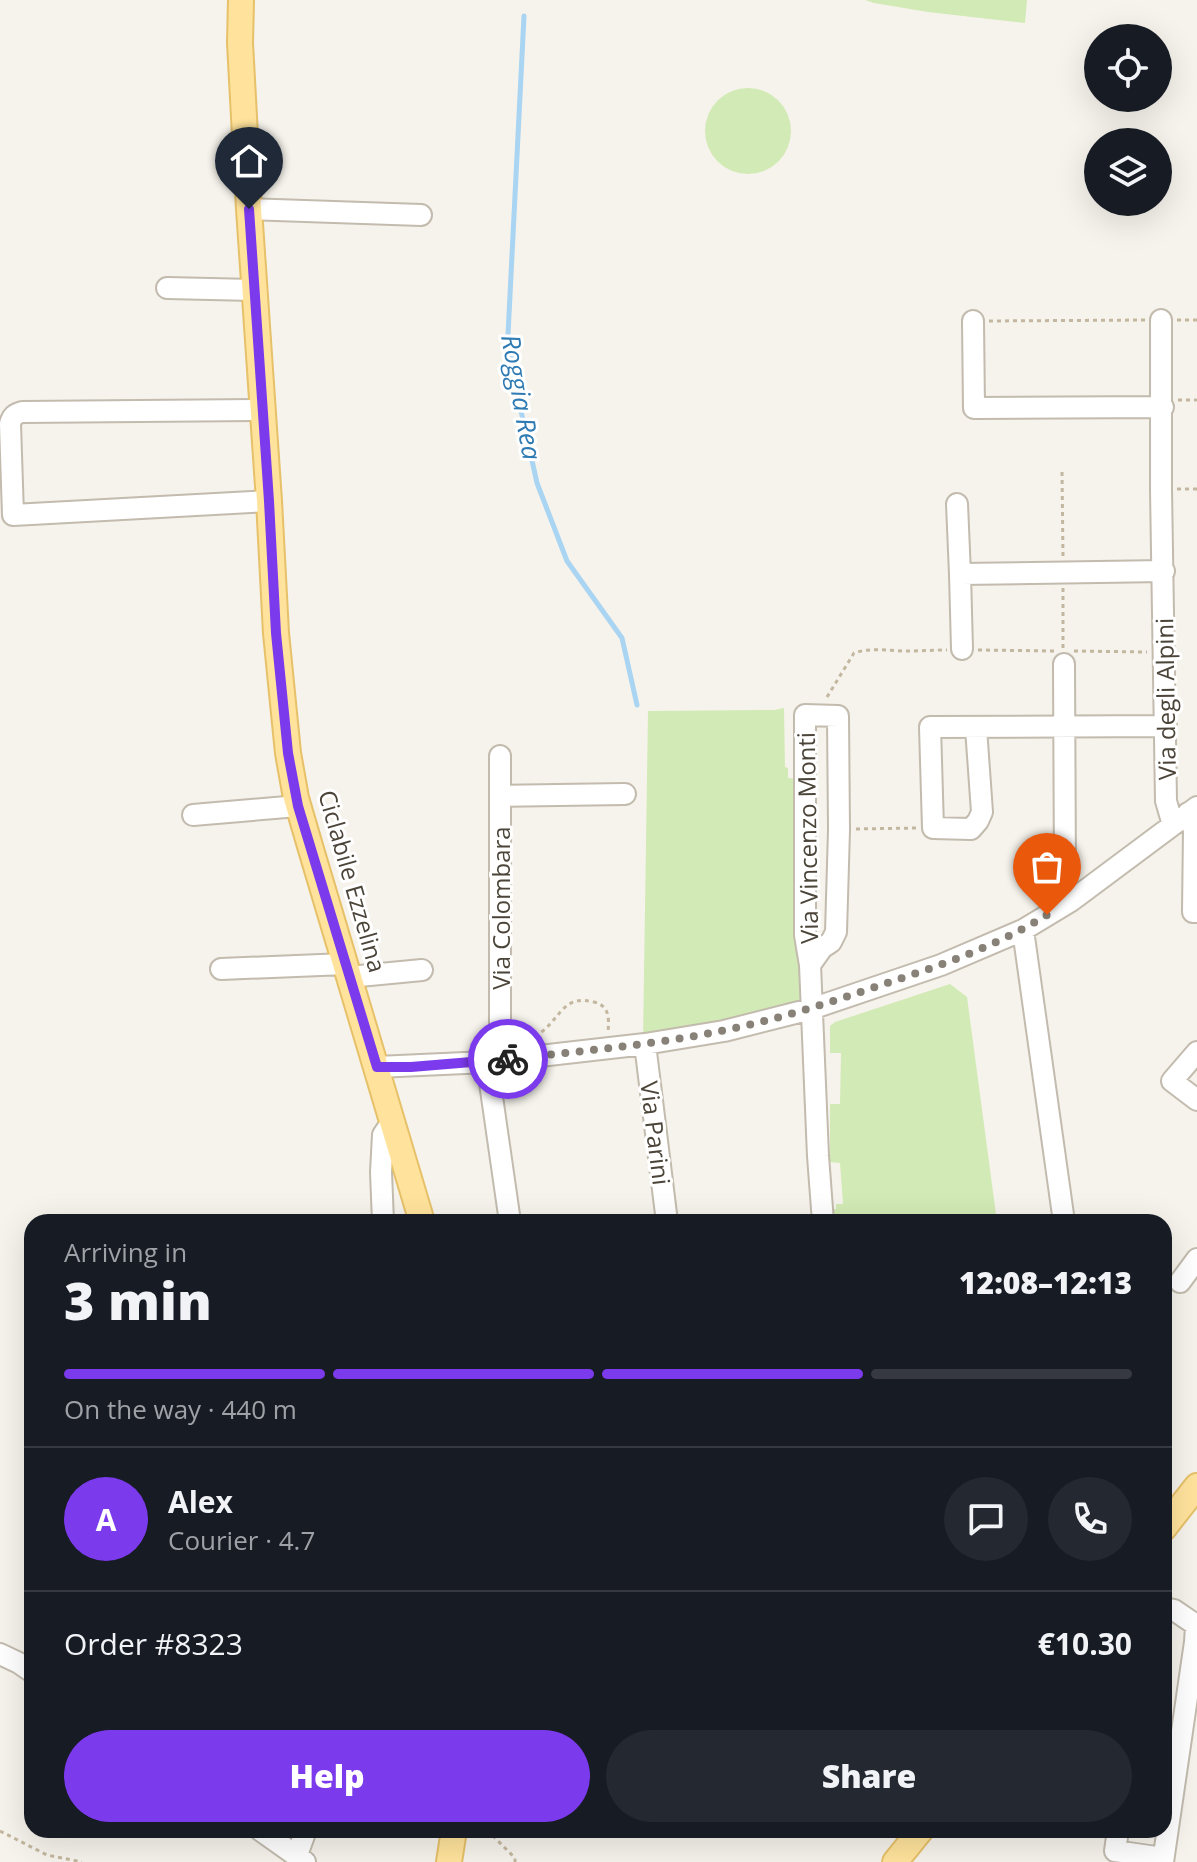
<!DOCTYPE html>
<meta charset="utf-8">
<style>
body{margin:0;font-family:"Open Sans",sans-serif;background:#242831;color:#f1f3f6;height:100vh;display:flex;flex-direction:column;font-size:30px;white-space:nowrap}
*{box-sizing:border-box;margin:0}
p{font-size:26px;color:#9ea1a6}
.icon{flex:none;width:44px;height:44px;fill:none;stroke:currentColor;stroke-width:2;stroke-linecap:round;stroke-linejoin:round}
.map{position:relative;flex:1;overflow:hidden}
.panel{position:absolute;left:24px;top:1214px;width:1148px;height:624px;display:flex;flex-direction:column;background:#171b24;border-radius:24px;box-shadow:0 8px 32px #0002}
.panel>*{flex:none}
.controls{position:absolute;left:1084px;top:24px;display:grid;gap:16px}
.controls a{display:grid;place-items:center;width:88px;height:88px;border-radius:50%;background:#171b24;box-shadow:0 8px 32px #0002;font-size:40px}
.pin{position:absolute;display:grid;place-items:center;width:68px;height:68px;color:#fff;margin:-82px -34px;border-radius:50% 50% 50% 0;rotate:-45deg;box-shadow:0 0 8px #0007}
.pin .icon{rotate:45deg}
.courier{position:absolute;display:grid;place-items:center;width:80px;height:80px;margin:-40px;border:6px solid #7c3aed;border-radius:50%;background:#fff;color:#222;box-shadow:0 2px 10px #0007}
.summary em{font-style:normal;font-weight:800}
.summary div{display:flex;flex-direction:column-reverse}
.summary{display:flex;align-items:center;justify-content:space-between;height:136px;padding:0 40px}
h1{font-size:52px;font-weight:800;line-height:60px}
.bar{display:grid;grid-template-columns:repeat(4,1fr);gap:12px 8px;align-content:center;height:96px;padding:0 40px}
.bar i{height:10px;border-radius:6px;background:#363941}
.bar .current{background:#7c3aed}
.bar p{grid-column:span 4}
.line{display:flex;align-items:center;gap:20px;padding:0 40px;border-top:2px solid #363941}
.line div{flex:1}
.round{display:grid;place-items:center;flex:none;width:84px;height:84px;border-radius:42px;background:#242831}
.action{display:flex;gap:16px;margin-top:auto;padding:16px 40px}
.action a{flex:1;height:92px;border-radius:48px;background:#7c3aed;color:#fff;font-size:32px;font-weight:800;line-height:92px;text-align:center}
.action a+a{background:#242831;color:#f1f3f6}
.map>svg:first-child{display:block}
</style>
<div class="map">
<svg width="1197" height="1862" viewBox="0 0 1197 1862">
<rect width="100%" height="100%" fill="#f6f3ec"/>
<path fill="#d2eab5" d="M865 0H1027L1025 23 928 12 874 3Z
M705 131a43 43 0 1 1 86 0a43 43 0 1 1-86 0Z
M784 708 785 767 788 768V778L802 779 801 1002 643 1041 648 711 774 710Z
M950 984 967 997 997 1222H834L833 1209H836V1204H843L840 1163 830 1162V1104H840L841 1053H830V1026L835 1022Z"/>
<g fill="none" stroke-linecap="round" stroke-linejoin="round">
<path stroke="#a9d4f2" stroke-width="5" d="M524 16 508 335 521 411 537 483 567 561 622 638 637 705"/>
<g stroke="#c2bbae" stroke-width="24">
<path id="minor" d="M249 209 421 215
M167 288 253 290
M1161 320V489L1166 801 1173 825
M973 321 974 408 1163 407
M263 410 22 412C15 414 12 416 10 424L13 515 269 501
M957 504 960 574 1164 571
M960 574 962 649
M1064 664 1065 878
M976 728 982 812 978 821 971 829 933 828 930 727 1166 726
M500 756V1060
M500 796 625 794
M1188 813 1194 830 1193 912H1197
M193 815 298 806
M1023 930 1064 1222
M810 965 822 948 831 942 836 932 839 830 838 716 805 715V935L810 965 818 1156 823 1222
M221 969 345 964
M349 977 422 970
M645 1044 667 1222
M1197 1052 1172 1081 1197 1100
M487 1062 510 1222
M377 1067 487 1062 645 1044 724 1031 811 1009 941 965 1023 930 1071 901 1197 807
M383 1222 381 1172 383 1135 387 1129 394 1126
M1180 1282 1197 1259
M0 1654 19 1663 32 1672
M260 1830 305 1862
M1118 1830 1115 1851 1163 1858
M297 1855 306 1830
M1163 1862 1195 1642 1196 1625 1174 1610 1164 1608"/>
</g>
<g stroke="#e6c16a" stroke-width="28">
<path id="major" d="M241 0 240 43 249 209 269 501 276 633 288 753 296 798 310 846 422 1222
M1164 1528 1197 1486
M449 1862 454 1830
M895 1862 921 1830"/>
</g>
<path stroke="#c4b79f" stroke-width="3" stroke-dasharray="4 4" stroke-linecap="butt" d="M1177 320H1197
M989 321 1145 320
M1178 400H1197
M1062 472 1063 557
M1177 489H1197
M1063 588V649
M978 650 1055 651
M1074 651 1147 652
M827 697 854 653C871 647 889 651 907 651 920 651 933 650 947 650
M856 829 917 828
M527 1039C533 1037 539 1034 544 1030 562 1014 565 995 594 1002 610 1006 609 1019 608 1032
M487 1830 515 1858V1862
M0 1831 47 1855 82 1862"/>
<use href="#minor" stroke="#fff" stroke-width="20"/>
<use href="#major" stroke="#ffe39c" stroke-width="24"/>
</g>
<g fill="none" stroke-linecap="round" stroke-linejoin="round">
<path stroke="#878178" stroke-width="8" stroke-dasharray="0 14.4" d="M508 1059C581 1051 654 1045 726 1030 784 1018 840 999 896 980 948 963 1000 944 1047 915"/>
<path stroke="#7c3aed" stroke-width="10" d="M249 209 269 501 276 633 288 753 298 806 377 1067H411L508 1059"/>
</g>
<g text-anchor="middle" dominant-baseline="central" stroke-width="6" stroke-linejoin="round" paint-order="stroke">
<g font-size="24" fill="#4b4439" stroke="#fff">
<text transform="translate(1165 699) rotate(-91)">Via degli Alpini</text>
<text transform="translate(807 838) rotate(-91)">Via Vincenzo Monti</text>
<text transform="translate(353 881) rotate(74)">Ciclabile Ezzelina</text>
<text transform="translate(500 908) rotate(-90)">Via Colombara</text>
<text transform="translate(656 1133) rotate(83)">Via Parini</text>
</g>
<g font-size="26" font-style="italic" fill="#2e7ab2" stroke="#fff">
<text transform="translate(522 397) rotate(80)">Roggia Rea</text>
</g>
</g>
</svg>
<div class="controls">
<a><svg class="icon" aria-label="locate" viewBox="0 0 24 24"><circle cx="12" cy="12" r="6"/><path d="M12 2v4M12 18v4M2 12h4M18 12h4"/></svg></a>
<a><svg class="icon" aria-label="layers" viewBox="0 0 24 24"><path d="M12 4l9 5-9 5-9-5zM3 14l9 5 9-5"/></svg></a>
</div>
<div class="pin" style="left:1047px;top:915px;background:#ea580c"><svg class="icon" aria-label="bag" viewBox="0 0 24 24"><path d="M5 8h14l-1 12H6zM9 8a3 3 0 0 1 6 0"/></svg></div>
<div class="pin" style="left:249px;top:209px;background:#1f2937"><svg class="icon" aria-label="home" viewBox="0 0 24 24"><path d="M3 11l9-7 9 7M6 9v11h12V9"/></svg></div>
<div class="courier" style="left:508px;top:1059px"><svg class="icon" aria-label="bike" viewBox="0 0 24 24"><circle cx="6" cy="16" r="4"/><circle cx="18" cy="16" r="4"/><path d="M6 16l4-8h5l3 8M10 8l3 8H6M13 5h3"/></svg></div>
<section class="panel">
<div class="summary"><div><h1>3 min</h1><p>Arriving in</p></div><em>12:08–12:13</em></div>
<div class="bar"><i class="current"></i><i class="current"></i><i class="current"></i><i></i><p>On the way · 440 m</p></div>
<div class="line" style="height:144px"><b class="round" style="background:#7c3aed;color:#fff">A</b><div><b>Alex</b><p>Courier · 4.7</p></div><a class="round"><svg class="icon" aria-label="chat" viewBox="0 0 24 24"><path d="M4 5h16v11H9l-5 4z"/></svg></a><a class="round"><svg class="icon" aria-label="phone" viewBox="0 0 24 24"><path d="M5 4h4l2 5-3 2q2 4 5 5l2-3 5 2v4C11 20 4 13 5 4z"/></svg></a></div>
<div class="line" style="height:104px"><div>Order #8323</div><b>€10.30</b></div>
<div class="action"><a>Help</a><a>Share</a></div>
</section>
</div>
